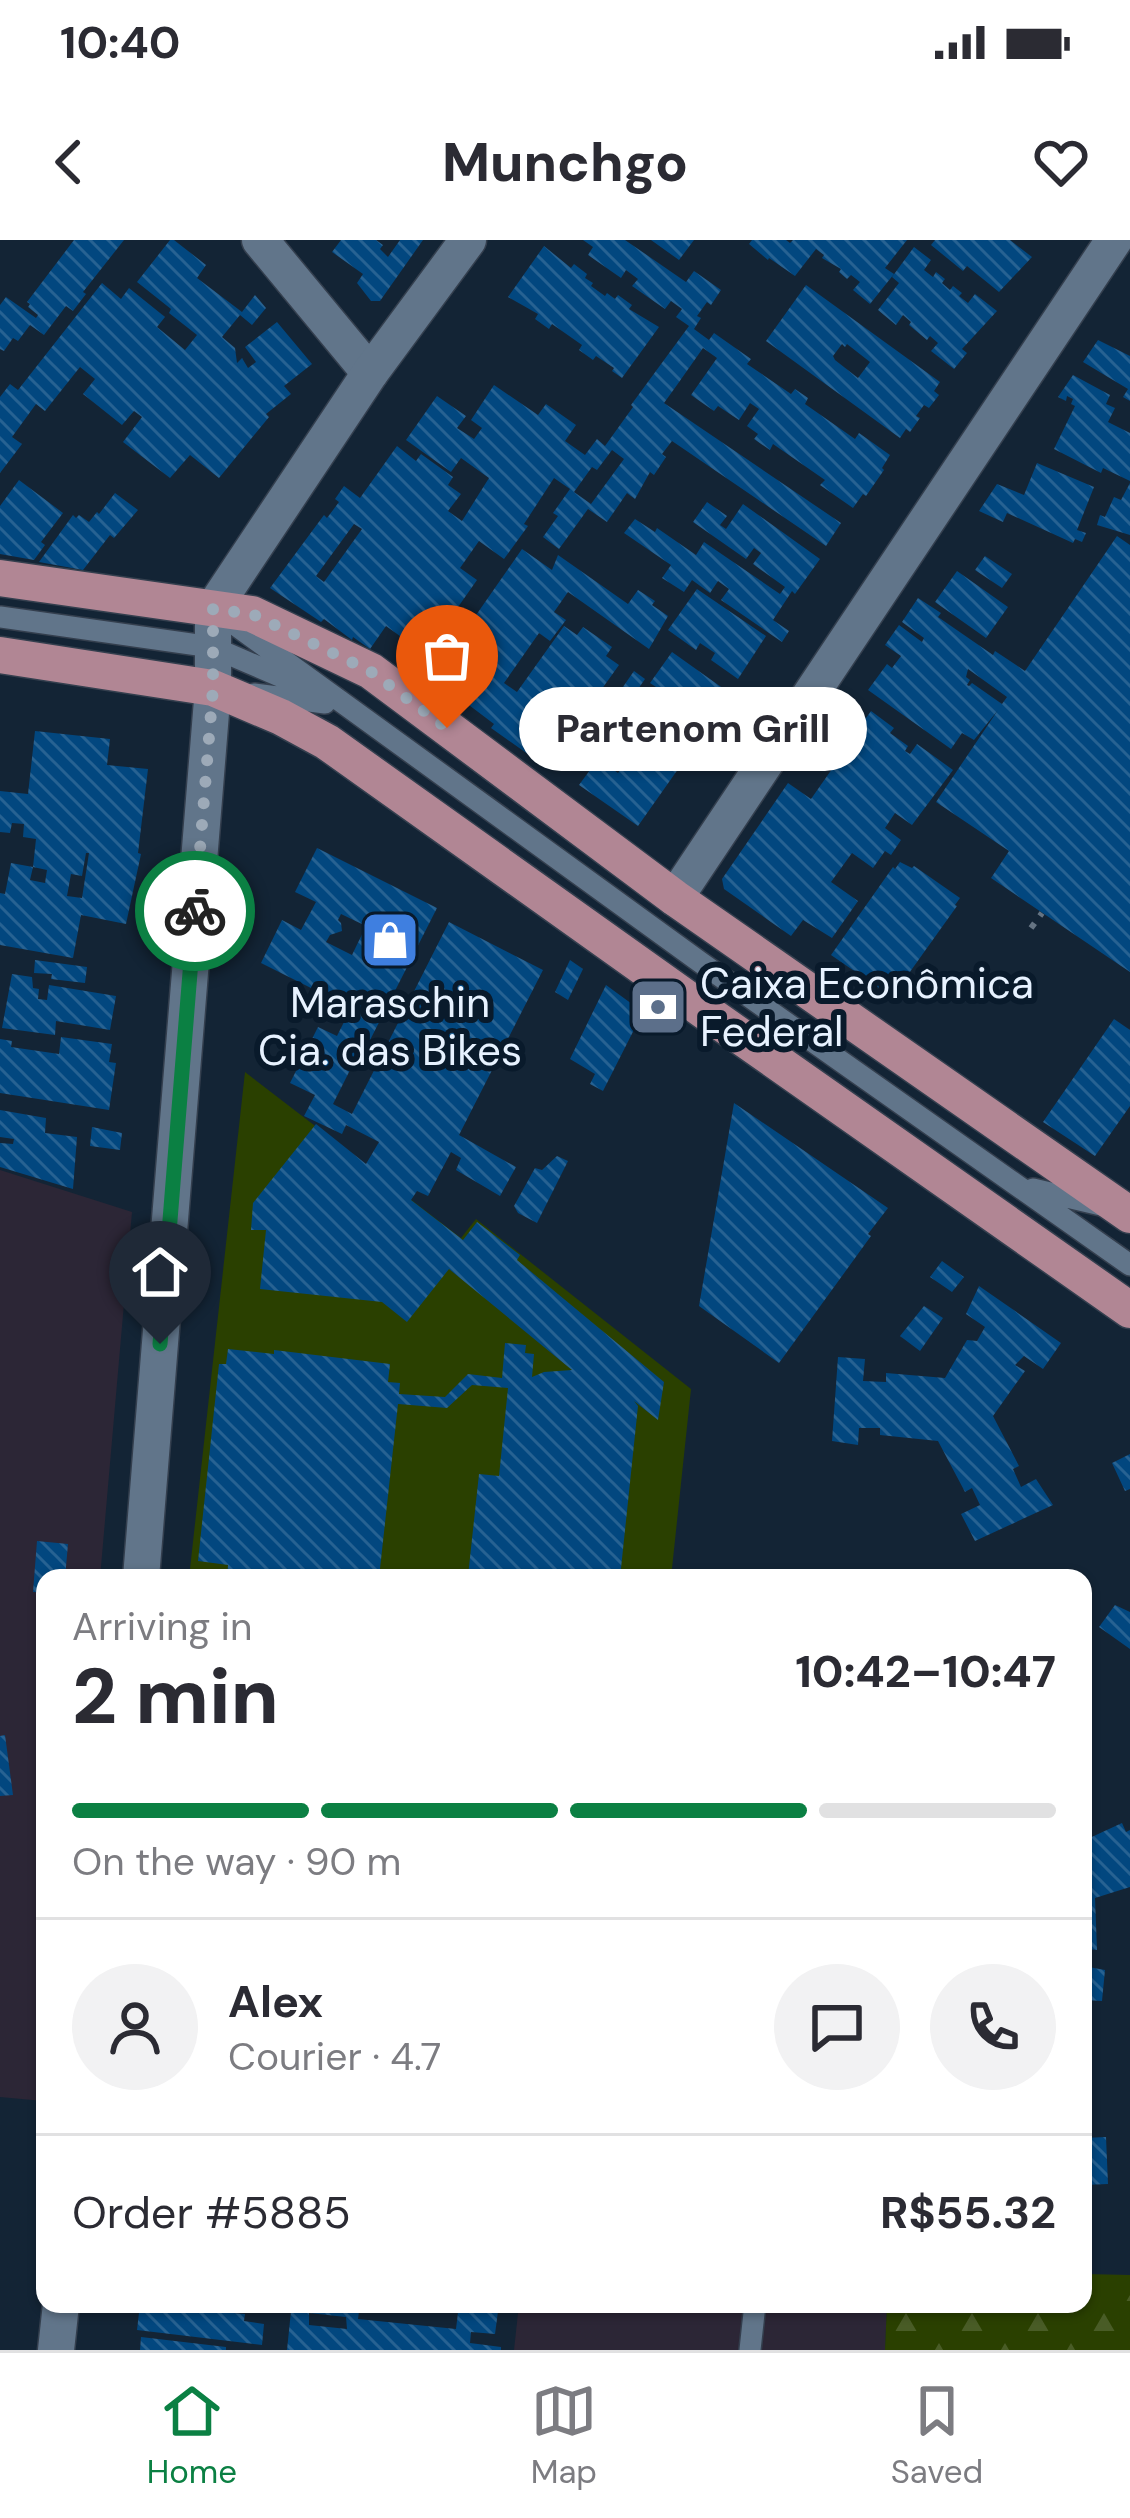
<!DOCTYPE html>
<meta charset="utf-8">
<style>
body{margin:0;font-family:"DM Sans",sans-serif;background:#f2f2f3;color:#2b2b33;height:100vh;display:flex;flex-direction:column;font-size:45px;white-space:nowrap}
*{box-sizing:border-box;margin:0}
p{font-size:39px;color:#7c7c81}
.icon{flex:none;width:66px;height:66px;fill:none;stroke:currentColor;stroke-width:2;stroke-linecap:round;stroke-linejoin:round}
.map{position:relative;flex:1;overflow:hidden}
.side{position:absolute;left:36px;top:1329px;width:1056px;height:744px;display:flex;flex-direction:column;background:#fff;border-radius:24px;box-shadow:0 3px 9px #0004}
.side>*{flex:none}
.pin{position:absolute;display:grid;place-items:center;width:102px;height:102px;color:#fff;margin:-123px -51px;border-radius:50% 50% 50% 0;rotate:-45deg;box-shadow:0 0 12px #0007}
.pin .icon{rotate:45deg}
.courier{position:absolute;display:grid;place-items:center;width:120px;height:120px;margin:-60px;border:9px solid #0b8043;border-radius:50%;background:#fff;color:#222;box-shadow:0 3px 15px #0007}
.bubble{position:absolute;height:84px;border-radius:42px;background:#fff;box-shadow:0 3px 9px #0004;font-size:39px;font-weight:800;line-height:84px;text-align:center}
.head em{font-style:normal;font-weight:800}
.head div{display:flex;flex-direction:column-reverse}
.head{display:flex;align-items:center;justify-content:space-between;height:204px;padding:0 36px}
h1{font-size:78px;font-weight:800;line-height:90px}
.bar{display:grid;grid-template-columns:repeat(4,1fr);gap:18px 12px;align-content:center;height:144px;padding:0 36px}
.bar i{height:15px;border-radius:9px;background:#e1e1e2}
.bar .current{background:#0b8043}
.bar p{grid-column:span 4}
.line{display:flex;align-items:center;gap:30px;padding:0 36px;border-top:3px solid #e1e1e2}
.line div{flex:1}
.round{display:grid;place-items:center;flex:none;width:126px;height:126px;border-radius:63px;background:#f2f2f3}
.status{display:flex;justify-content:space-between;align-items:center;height:84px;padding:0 60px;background:#fff;direction:ltr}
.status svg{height:33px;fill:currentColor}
header{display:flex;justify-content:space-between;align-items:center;height:156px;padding:0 36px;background:#fff;font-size:54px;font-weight:800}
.tabs{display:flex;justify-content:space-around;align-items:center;height:168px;border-top:3px solid #e1e1e2;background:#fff;font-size:33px;color:#7c7c81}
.tabs a{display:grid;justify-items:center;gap:6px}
.tabs .current{color:#0b8043}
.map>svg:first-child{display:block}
</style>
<div class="status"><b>10:40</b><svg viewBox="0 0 49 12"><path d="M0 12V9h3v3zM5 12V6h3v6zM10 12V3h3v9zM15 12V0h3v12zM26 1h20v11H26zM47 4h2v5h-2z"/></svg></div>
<header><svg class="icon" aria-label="back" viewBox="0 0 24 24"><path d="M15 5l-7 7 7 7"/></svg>Munchgo<svg class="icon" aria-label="heart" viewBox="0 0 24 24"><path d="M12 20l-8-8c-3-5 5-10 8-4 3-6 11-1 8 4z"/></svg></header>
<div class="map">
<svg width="1130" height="2110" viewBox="0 0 1130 2110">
<defs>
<pattern id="forest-firs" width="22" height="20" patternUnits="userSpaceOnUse" patternTransform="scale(3)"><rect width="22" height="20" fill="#2a4000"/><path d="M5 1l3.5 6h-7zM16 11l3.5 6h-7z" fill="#495c26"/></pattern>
<pattern id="building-back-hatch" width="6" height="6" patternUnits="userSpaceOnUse" patternTransform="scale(3)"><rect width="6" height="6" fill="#02477f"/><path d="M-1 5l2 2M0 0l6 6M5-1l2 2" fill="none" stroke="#276292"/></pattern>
</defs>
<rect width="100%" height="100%" fill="#132435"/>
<path fill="#2c2636" d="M0 930 132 972 100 1338H45L43 1861 0 1857Z
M519 2064H887L885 2110H514Z"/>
<path fill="#2a4000" d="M245 832 461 998 476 979 691 1149 671 1338H189Z"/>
<path fill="url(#forest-firs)" d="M1083 2034 1130 2035V2110H885L887 2064H1083Z"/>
<path fill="url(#building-back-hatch)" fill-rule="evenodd" d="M74 0H124L83 52 86 54 73 71 66 66 44 95 30 85 18 101 13 98 4 111 0 109V65L6 57 36 78 38 75 28 67 30 64 27 62Z
M170 0H174L206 25 197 38 242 72 255 55 266 68 252 85 240 75 222 97 235 108 237 123 242 118 248 128 256 122 245 107 277 82 312 124 284 146 291 154 266 174 269 177 219 238 190 215 170 238 123 202 142 177 134 171 122 185 83 154 95 139 80 127 45 171 36 164 12 197 22 204 0 233V157L10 144 18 150 102 43 121 59 129 48 165 77 157 87 185 110 197 95 169 73 171 69 137 42Z
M341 0H376L383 5 380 9 388 17 400 0H423L380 61H371L357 43 363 34 332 12Z
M583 0H625L686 42 694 31 721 50 711 65 707 62 697 76 701 78 694 89 709 100 714 93 751 119 747 124 791 154 795 149 808 158 805 164 855 199 859 193 890 215 882 228 884 230 866 256 863 254 853 268 820 245 825 240 773 204 770 210 754 199 758 194 747 186 759 169 750 163 739 180 718 166 714 171 691 155 717 118 703 108 677 145 664 163 841 283 826 306 672 201 662 214 666 217 654 235 650 232 635 259 627 253 607 282 588 269 559 309 543 297 558 276 553 273 570 249 554 238 524 284 528 286 504 319 479 301 460 328 477 340 425 414 386 386 370 409 353 397 352 400 324 379 321 382 270 348 324 275 327 278 339 262 335 259 344 246 360 258 397 206 416 221 421 214 453 237 448 245 461 254 448 271 462 281 489 238 461 218 451 232 406 200 437 156 466 176 457 188 474 199 482 188 471 180 494 145 538 175 546 164 576 185 565 201 585 215 597 199 605 206 633 167 631 165 689 86 676 77 682 69 671 61 665 69 632 46 638 39 626 30 621 38 588 15 593 7ZM612 210 624 219 591 264 574 252 592 227 597 230ZM354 284 362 289 324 342 316 336Z
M651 0H694L679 20Z
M752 0H786L790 3 793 0H907L885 28 894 34 870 64 853 50 860 42 851 35 847 39 839 32 841 29 822 18 824 15 816 9 795 36 769 18 768 20 749 4Z
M935 0H1010L1032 17 999 52 967 26 963 31 931 5Z
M544 6 571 28 574 24 587 34 585 38 593 43 591 46 605 56 607 53 615 59 618 55 632 65 629 69 659 87 622 138 612 131 614 128 596 116 593 120 579 110 582 105 552 84 549 89 535 79 538 74 508 57Z
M914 7 931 20 924 30 933 37 936 32 945 39 942 43 950 50 953 46 962 53 959 56 968 63 975 54 997 71 962 109 967 113 954 129 931 111 938 103 930 96 927 100 909 85 911 82 903 75 896 85 878 70 899 43 892 37Z
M806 45 940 142 934 151 939 155 929 168 924 165 916 176 920 178 910 192 906 189 900 198 766 101ZM842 104 845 107 847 104 870 122 858 138 835 120 833 116Z
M1098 100 1130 116V161L1123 157 1128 149 1083 122Z
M1073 135 1110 155 1106 164 1115 168 1108 182 1130 193V241L1103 228 1101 233 1054 209 1075 166 1071 164 1073 159 1067 156 1066 161 1058 157Z
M1037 223 1094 247 1077 290 1086 293 1082 302 1075 299 1073 303 1007 273 1003 282 979 271 997 244 1024 255Z
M19 240 63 273 41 302 45 305 34 320 0 314V266Z
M1130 243V295L1097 285 1100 275 1105 277 1114 257 1121 260Z
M115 253 138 270 114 298 110 295 83 330 39 322 73 275 76 278 79 275 89 282 97 272 99 274Z
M707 262 727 276 720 285 726 289 743 264 820 319 795 354 792 351 773 380 789 391 782 402 721 360 729 349 718 341 710 353 692 340 684 352 662 338 671 325 624 293 635 279 655 292 657 288 696 315 704 302 780 354 785 347 753 324 761 313 754 308 746 319 693 282Z
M1117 296 1130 305V732L991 638 1009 611 936 562 998 470 974 500 962 493 951 509 868 450 887 424 892 428 901 416 885 405 899 385 922 402 924 398 902 382 918 358 941 373 938 377 993 415 995 411 1025 431ZM968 429 1007 457 1002 464 972 443 969 446 967 445 970 440 966 437Z
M522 309 552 330 558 315 628 364 638 350 655 361 652 365 668 376 649 409 568 352 554 372 566 380 550 401 539 393 504 443 517 452 564 386 577 395 583 387 612 407 606 416 619 425 546 527 491 488 494 484 424 431 450 395 458 401Z
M985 316 1012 334 1002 348 975 330Z
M957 331 1008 367 986 398 935 362Z
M697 349 766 396 738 439 711 420 715 413 700 403 696 410 668 390Z
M672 412 731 454 638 586 579 545 598 519 618 533 626 522 606 507 642 455 662 469 671 457 650 443Z
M634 431 645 439 582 531 570 523Z
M845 463 866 478 871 471 894 488 890 493 908 506 905 511 910 514 917 504 953 530 912 585 895 573 885 588 901 600 891 615 885 611 873 628 852 613 831 642 858 661 832 698 803 680 791 696 724 649 722 639 788 543 811 559 853 499 830 483Z
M35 491 110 499 107 525 148 529 138 613 141 614 126 684 81 675 73 718 0 705V653L5 654 11 623 33 627 30 640 45 643 47 630 33 627 36 599 23 597 24 584 12 583 10 593 0 592V551L28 554ZM86 613H89L82 658 67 656 71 634 82 636Z
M317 608 437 668 365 810 361 808 333 864 352 874 449 682 543 730 459 895 516 927 500 956 456 930 461 918 451 912 428 956 417 951 411 960 463 1000 477 982 520 1015 517 1020 664 1142 658 1180 634 1161 638 1166 620 1338 468 1336 479 1234 499 1236 508 1148 472 1145 447 1168 398 1164 379 1338H227L228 1325 198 1321 219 1124H226L228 1109 274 1114V1110L390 1124 388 1142 400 1143 399 1154 445 1157 468 1134 502 1138 505 1103 526 1105 525 1113 534 1114 532 1137 544 1132 572 1130 449 1029 407 1082 382 1062 260 1049 266 990H251L253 963 316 884 366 924 379 902 346 885 342 894 304 876 315 855 290 843 318 787 337 796 351 768 261 723 282 680 301 690 316 662 295 652ZM341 674 366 686 352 715 326 702 330 695 342 691 341 683 338 680Z
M900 622 912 628 914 626 960 658 955 665 957 666 892 757 831 715 893 627 895 629Z
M35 720 87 727 85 743 51 739 52 734 34 733Z
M570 720 583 729 568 760 555 752Z
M12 734 32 737 33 748 39 749 38 759 47 760 49 745 116 756 110 790 56 781 55 795 2 788Z
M606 745 643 772 603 851 590 844 595 834 570 819Z
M1114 779 1130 790V866L1095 916 1043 882Z
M61 797 112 804 109 822 116 823 109 870 0 853V799L12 801 11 807 59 814Z
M734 863 888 968 868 994 871 996 779 1123 699 1066Z
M0 870 46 878 45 893 77 897 73 949 0 927V903L13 904 14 899 0 897Z
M92 887 122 893 120 910 90 906Z
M557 916 568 921 537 983 518 973 514 966 535 928 542 930Z
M942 1021 964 1037 952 1052 930 1037Z
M979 1046 1061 1103 1043 1129 1024 1116 1015 1125 1025 1131 993 1176 1019 1226 1013 1229 1021 1247 1036 1239 1053 1265 975 1301 961 1274 980 1265 972 1248 965 1252 938 1201 880 1195V1188H859L858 1205 832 1201 838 1117 865 1119 863 1141 886 1142V1133L945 1138 967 1100 977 1101 985 1087 966 1074Z
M924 1066 943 1078 920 1111 900 1096Z
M1130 1214V1249L1125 1251 1112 1223Z
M37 1301 68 1304 65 1338H45V1353L33 1352Z
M1115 1365 1130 1372V1409L1099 1387Z
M5 1495 13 1555 0 1556V1496Z
M1122 1583 1126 1592 1130 1590V1647L1095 1658 1097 1710 1087 1709V1722H1083V1601Z
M1083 1726 1105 1730 1102 1761 1083 1760Z
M1106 1897 1108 1944 1084 1945 1083 1898Z
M140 2064H174V2068L245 2074 244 2081 264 2084 262 2105 137 2090Z
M256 2064H322V2066L331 2067 332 2064H360L358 2079 456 2089 459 2064H499L495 2094 471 2092 470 2103 501 2107V2110H287L291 2071 256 2067ZM309 2073 346 2077 347 2089 309 2085Z
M141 2097 226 2107V2110H140Z"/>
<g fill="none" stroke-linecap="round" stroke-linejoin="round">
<g stroke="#343f4e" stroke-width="24">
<path id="lane" d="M223 376 700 722 1130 1025
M0 377 212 407 310 449
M254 454 325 463
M1033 949 1101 965
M750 2110 755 2064"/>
</g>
<g stroke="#343f4e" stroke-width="39">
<path id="street" d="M260 0 370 133"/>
</g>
<g stroke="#343f4e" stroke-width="39">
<path id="secondary" d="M675 658 1114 0
M141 1338 213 448V369L370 133 468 0
M56 2110 61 2064"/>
</g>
<g stroke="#343f4e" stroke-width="39">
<path id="primary" d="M0 338 252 374 371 431 675 658 1130 975
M0 415 213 448 281 477 327 502 703 770 1130 1070"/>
</g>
<path stroke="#657483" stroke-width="6" stroke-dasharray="6 9" stroke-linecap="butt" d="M1031 688 1042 673"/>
<use href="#lane" stroke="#61758a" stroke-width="21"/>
<use href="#street" stroke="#61758a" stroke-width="36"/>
<use href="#secondary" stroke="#61758a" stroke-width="36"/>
<use href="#primary" stroke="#b18694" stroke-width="36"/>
</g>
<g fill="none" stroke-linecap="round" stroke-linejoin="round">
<path stroke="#9daab8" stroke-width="12" stroke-dasharray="0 21.6" d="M195 671 213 448V369L252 374 370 431 447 488"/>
<path stroke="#0b8043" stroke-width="15" d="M160 1104 195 671"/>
</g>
<defs>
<g id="shop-square" transform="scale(3)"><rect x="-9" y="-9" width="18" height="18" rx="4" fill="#3f7fe0" stroke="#091a2b"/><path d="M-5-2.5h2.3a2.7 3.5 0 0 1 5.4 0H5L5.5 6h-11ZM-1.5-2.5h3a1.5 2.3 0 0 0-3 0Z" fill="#fff"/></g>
<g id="bank-square" transform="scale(3)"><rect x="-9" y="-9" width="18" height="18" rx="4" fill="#5c6f8a" stroke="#091a2b"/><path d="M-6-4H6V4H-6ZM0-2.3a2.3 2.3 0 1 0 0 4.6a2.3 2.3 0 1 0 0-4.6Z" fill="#fff"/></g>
</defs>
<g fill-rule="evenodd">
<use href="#shop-square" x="390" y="700"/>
<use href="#bank-square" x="658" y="767"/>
</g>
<g text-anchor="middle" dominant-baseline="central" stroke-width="12" stroke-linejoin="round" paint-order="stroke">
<g font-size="42" fill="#e7f2ff" stroke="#091a2b" text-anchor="start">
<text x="700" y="743">Caixa Econômica<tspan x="700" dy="48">Federal</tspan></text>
<text x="390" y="762" text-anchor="middle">Maraschin<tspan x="390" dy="48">Cia. das Bikes</tspan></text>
</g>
</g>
</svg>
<div class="pin" style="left:447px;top:488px;background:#ea580c"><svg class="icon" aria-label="bag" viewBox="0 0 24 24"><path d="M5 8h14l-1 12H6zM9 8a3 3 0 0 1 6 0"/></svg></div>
<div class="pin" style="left:160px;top:1104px;background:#1f2937"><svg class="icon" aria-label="home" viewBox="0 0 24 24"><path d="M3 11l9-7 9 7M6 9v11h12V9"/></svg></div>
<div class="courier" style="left:195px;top:671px"><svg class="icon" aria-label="bike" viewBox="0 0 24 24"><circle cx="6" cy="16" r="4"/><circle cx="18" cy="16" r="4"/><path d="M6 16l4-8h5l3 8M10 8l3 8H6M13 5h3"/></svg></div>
<div class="bubble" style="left:519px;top:447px;width:348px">Partenom Grill</div>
<section class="side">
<div class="head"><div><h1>2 min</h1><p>Arriving in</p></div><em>10:42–10:47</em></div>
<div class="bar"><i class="current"></i><i class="current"></i><i class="current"></i><i></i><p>On the way · 90 m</p></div>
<div class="line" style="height:216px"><a class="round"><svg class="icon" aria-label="person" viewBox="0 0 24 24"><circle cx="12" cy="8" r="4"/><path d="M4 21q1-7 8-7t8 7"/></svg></a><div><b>Alex</b><p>Courier · 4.7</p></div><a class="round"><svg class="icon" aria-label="chat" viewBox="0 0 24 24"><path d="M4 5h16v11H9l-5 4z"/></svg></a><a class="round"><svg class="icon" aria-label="phone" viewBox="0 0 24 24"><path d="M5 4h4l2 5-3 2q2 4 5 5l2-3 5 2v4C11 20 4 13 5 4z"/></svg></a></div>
<div class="line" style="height:156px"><div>Order #5885</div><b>R$55.32</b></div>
</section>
</div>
<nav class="tabs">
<a class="current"><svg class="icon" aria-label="home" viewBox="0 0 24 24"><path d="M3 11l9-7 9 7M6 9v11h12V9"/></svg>Home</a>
<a><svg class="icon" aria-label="map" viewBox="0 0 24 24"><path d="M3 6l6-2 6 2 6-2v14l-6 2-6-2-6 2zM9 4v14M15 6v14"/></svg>Map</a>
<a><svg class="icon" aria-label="saved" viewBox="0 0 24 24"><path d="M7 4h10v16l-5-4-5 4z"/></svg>Saved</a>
</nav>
